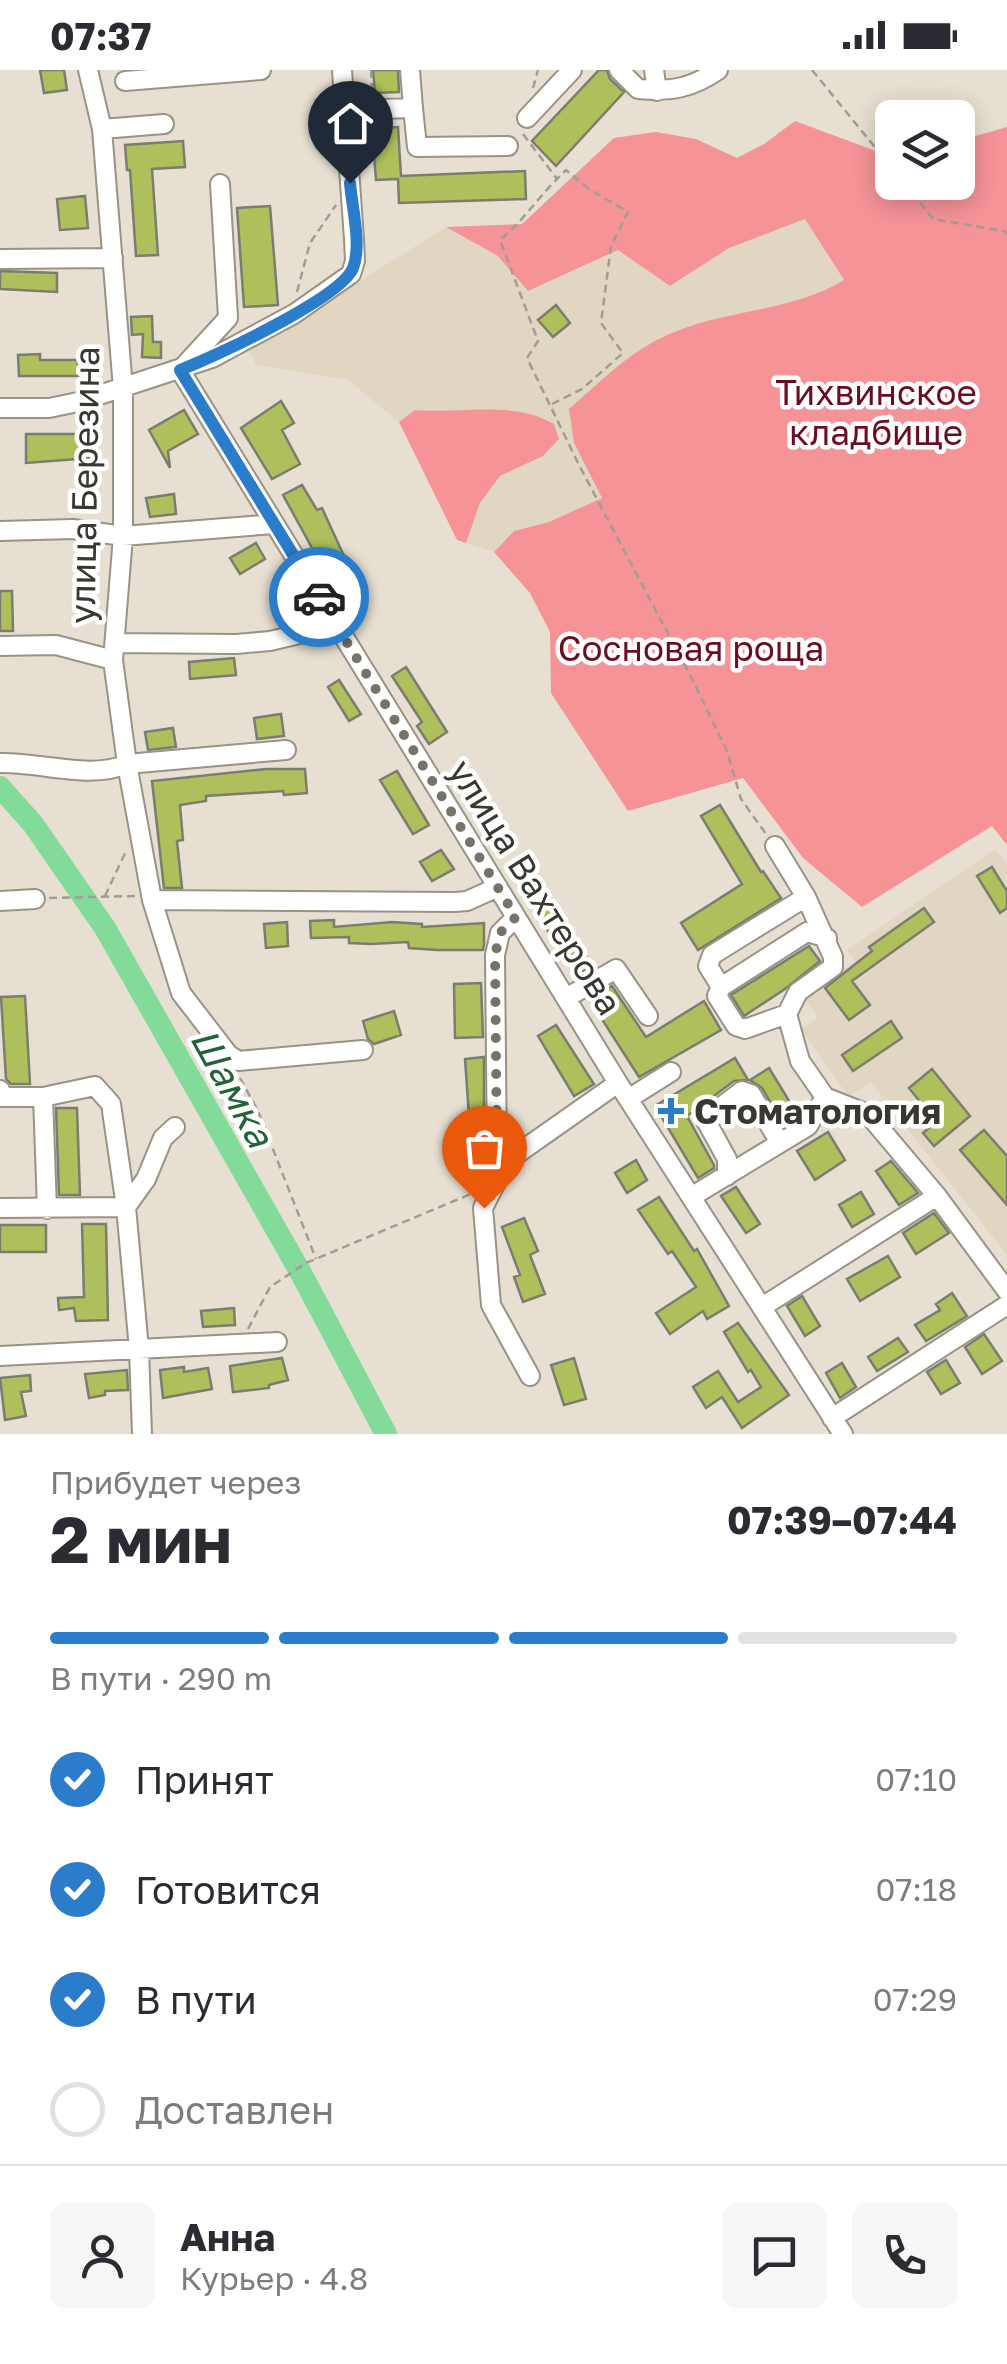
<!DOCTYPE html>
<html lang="ru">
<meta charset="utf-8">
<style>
body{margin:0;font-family:"Golos Text",sans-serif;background:#f7f7f7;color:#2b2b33;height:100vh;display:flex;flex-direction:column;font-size:38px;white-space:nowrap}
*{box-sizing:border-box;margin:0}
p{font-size:32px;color:#7c7c81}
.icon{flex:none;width:55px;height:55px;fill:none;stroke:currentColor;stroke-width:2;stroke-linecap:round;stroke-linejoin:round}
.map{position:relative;height:1364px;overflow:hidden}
.drawer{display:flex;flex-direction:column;background:#fff;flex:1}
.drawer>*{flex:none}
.tools{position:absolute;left:875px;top:30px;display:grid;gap:20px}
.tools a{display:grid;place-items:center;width:100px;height:100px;border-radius:15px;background:#fff;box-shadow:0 5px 25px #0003;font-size:50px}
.pin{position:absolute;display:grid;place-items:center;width:85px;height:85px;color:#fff;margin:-102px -42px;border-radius:50% 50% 50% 0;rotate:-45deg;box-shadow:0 0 10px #0007}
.pin .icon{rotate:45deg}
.courier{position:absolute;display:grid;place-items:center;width:100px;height:100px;margin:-50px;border:8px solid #2b7dcb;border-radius:50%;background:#fff;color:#222;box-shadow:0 2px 12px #0007}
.headline em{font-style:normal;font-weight:700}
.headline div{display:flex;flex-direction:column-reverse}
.headline{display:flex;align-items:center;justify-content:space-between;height:170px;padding:0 50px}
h1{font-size:65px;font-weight:700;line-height:75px}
.bar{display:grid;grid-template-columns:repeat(4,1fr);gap:15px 10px;align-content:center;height:120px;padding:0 50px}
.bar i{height:12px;border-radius:8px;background:#e1e1e2}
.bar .selected{background:#2b7dcb}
.bar p{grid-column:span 4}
.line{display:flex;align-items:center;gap:25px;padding:0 50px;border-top:2px solid #e1e1e2}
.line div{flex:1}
.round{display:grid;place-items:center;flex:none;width:105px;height:105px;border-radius:15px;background:#f7f7f7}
ol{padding:0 50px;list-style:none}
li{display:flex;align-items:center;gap:30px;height:110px}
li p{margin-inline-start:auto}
li .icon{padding:10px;border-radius:50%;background:#2b7dcb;color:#fff;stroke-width:4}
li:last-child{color:#7c7c81}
li i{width:55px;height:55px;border:5px solid #e1e1e2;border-radius:50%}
.status{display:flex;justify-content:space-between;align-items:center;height:70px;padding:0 50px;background:#fff;direction:ltr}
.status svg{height:28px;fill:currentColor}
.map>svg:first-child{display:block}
</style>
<div class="status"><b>07:37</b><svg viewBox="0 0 49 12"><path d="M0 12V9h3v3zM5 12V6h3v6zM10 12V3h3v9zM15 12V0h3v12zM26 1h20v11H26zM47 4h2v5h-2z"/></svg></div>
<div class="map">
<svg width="1007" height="1364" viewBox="0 0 1007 1364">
<rect width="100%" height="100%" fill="#e7e0d2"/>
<path fill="#e1d6c1" d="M805 149 844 211 796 233 662 267 574 373 602 428 549 452 514 461 494 482 466 473 480 433 500 406 543 386 559 369 554 354 415 340 399 352 348 310 256 295 250 280 446 157 498 186 529 221 619 180 670 216 729 178Z
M995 779 1007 795V1185L871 1013 848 1026 801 960 818 947 803 927 855 892 847 880Z"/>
<path fill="#f59397" d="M795 51 892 87V112H958V71L1007 57V775L992 756 862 837 803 788 743 708 628 741 551 623 550 562 530 523 494 482 514 461 549 452 602 428 574 373 569 339C598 314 626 285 661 268 718 239 788 244 844 210L805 149 729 178 670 216 618 180 528 221 498 186 446 157 522 154 614 68 656 62 696 69 737 88 764 74Z
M415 340C460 344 514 330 554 354L559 369 543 386 500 406 480 433 466 473 457 470 399 352Z"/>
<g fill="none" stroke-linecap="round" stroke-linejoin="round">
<path stroke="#82db99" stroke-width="22" d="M0 717 33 754 105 858 302 1205 386 1364"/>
</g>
<path fill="#aebf5b" stroke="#7a7d70" stroke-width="2.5" d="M40 0H64L67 20 44 23Z
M373 0H398L399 22 375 23Z
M599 0H607L610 9 624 22 556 96 532 71Z
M398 57 401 106 525 101 526 129 399 133 398 109 376 110 372 59Z
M183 71 185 97 152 99 158 185 136 186 130 100H127L125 75Z
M85 126 88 158 60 160 57 129Z
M270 136 278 235 244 237 237 138Z
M0 201 57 203V222L0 219Z
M556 235 570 253 553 267 538 250Z
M152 246 153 272H161V288L142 287 143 264 132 265 131 247Z
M40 284V290H78V306H19L18 285Z
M281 331 294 353 282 360 300 394 272 409 241 358Z
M184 340 198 364 168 381 170 398 149 360Z
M26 364H89L90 388 26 393Z
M302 415 317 440 322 438 349 497 328 507 283 425Z
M174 424 176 444 150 447 146 428Z
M256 473 265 489 240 504 230 488Z
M0 521H12L13 561H0Z
M234 588 236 605 190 609 189 592Z
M406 597 447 662 429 674 417 656 422 652 392 606Z
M339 610 361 644 349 651 328 617Z
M281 644 284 666 257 669 254 648Z
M173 658 176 677 148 680 145 662Z
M266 699H305L307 723 284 725 283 721 206 726V731L180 735 183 770 177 771 182 818H164L152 711Z
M397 701 429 755 413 764 380 710Z
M720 735 761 802 763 801 781 828 698 880 681 853 742 814 701 746Z
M441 780 454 799 432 811 420 792Z
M992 797 1007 821V838L1000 843 977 806Z
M553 834 574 871 592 894 577 905 536 843Z
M924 838 934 852 852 911 870 935 849 950 825 918 872 881 869 877Z
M334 850V857L392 852 422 854V857L484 853V875L483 880H437L409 878 408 872 371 874 349 873V867L311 868 310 851Z
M287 852 288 876 266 878 264 854Z
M809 876 820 891 785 919 744 946 731 925Z
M481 913 483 967 455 968 454 914Z
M612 916 646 967 704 931 721 960 639 1007 589 929Z
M25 926 30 1014H11L6 1009 1 927Z
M394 941 401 965 374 974 368 969 363 951Z
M891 951 902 968 853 1001 842 985Z
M556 955 594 1014 574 1026 538 966Z
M484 987V1045L469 1046 465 989Z
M735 988 748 1010 734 1011 687 1046 714 1095V1098L698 1108 655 1036Z
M769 998 799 1047 784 1056 762 1018 750 1010Z
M932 999 970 1046 934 1076 923 1063 936 1052 909 1018Z
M56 1038H77L80 1125H59Z
M984 1060 1007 1086V1135L960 1080Z
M828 1062 845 1090 815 1110 797 1081Z
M636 1090 647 1110 627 1123 615 1103Z
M891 1091 918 1123 899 1135 876 1101Z
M736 1117 760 1154 746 1163 721 1126Z
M861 1122 874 1144 852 1157 839 1135Z
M659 1127 694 1181 697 1179 729 1236 707 1249 703 1241 670 1264 656 1243 696 1217 672 1181 668 1184 638 1140Z
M934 1143 949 1163 916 1184 903 1163Z
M524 1148 538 1181 530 1185 545 1224 523 1232 514 1207 520 1205 502 1157Z
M82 1154H106L108 1250 76 1251 74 1238 59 1240 58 1228 84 1227Z
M0 1155H46V1182H0Z
M888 1186 900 1207 860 1231 847 1209Z
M952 1223 967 1246 926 1271 915 1255 940 1240 936 1234Z
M802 1226 820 1256 805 1266 787 1236Z
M234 1238 235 1255 203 1257 201 1241Z
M738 1253 789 1325 742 1358 722 1327 706 1338 693 1317 718 1301 738 1332 761 1317 751 1300 748 1302 724 1262Z
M984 1264 1002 1291 982 1304 965 1277Z
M898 1268 908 1282 877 1301 868 1287Z
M282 1288 288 1310 269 1315V1318L233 1322 230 1296Z
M574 1288 586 1329 564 1335 551 1295Z
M946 1290 960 1313 941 1324 927 1302Z
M842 1293 856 1317 840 1328 826 1303Z
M184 1297V1302L208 1298 212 1319 163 1328 160 1300Z
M127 1300 128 1320 105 1321V1325L89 1328 85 1304Z
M30 1305 31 1321 21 1322 26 1346 5 1350 0 1308Z"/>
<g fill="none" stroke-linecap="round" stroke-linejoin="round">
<g stroke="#999285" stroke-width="22">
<path id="minor" d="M88 0 102 59 123 319V466L113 590 127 694 152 830
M410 0 413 38
M619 0 638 19C671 22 692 18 718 0
M654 0 657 21
M125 11 261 0
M346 40 413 38 417 77 508 76
M527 48 572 0
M102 59 164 54
M0 189 113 188
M184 296 228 248 220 114
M180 300 618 1013 843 1364
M0 338H49L78 332 212 288 294 244 351 204 355 191 354 169 342 0
M0 461 73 459 123 466 274 454
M115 573 236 574 270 571 337 555
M0 576 56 575 113 590
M0 693C41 692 90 710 127 694L286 680
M775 776 806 827 833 887V897L798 922 787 944 800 991 825 1027 868 1044 937 1126 1007 1221
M0 831 35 829
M721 917 708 896 712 885 806 827
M566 928 616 899 648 946
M787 944 745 959 736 956 717 926 721 917 807 862 827 868
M363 980 238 991 228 984 181 923 152 830 455 832 467 831 498 817
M0 1020 2 1027H43L47 1139
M43 1027 95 1016 111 1034 126 1137 139 1279 142 1364
M628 1029 671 1002
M501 1103 497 1092 495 885 500 863 516 847
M727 1106V1089L705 1049 742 1021 751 1024 780 1073
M691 1127 808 1056 825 1027
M126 1137 146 1109 163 1068 175 1057
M0 1138 126 1137
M762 1237 937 1126
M0 1286 277 1272
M530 1306 491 1235 483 1138 507 1091 618 1013
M832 1348 1007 1235"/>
</g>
<path stroke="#a29d92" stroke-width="2.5" stroke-dasharray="8 5" stroke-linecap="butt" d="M371 0 372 23
M812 0 892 98
M533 18 538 0
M523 64 557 109C537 129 521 153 500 170L538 271 527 288 579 395 693 611 727 681 741 729 766 764
M904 112 933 149 1004 161 1007 164
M297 222 310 173 336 135
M552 334 582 319 623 283 601 253 611 176 628 142 589 119 566 100 558 108
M105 826 127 779
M49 828 136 826
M240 1008 258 1041 316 1189
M248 1259 270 1217 306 1193 473 1123"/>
<use href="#minor" stroke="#fff" stroke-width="18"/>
</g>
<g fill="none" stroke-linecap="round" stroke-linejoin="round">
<path stroke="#77726a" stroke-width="10" stroke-dasharray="0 18" d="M319 527 516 847 500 863 495 885 497 1092 501 1104 484 1138"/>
<path stroke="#2b7dcb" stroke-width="12" d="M319 527 180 300C214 287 341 228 353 198 362 175 352 138 350 113"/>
</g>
<path fill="#2b7dcb" stroke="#fff" stroke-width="4" d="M666 1026h10v10h10v10h-10v10h-10v-10h-10v-10h10z"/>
<g text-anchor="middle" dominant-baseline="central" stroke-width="9" stroke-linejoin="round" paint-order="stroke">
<g font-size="35" fill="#6b0d20" stroke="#fff">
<text x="876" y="322">Тихвинское<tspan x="876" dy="40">кладбище</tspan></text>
<text x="691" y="578">Сосновая роща</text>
</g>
<g font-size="35" fill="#3a3732" stroke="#fff">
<text transform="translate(84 415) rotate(-89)">улица Березина</text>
<text transform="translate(536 817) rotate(58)">улица Вахтерова</text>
</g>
<g font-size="35" font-weight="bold" fill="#3a3732" stroke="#fff" text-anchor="start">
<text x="694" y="1041">Стоматология</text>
</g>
<g font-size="38" font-style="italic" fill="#246238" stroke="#fff">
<text transform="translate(233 1017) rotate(61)">Шамка</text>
</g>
</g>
</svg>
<div class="tools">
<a><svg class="icon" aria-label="layers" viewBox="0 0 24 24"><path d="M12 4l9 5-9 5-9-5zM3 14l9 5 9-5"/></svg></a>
</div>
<div class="pin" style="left:484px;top:1138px;background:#ea580c"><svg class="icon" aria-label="bag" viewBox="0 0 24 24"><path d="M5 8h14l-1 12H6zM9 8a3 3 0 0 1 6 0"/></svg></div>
<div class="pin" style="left:350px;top:113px;background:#1f2937"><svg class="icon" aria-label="home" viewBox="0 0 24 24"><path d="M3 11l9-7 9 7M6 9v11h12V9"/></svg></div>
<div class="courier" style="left:319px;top:527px"><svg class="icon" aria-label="car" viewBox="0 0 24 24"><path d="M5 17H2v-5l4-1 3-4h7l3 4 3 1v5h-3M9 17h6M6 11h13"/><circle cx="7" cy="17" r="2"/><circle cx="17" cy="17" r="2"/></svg></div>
</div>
<section class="drawer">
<div class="headline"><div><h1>2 мин</h1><p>Прибудет через</p></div><em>07:39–07:44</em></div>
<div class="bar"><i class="selected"></i><i class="selected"></i><i class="selected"></i><i></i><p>В пути · 290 m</p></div>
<ol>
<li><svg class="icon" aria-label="check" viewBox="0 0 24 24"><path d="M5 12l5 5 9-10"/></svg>Принят<p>07:10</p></li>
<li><svg class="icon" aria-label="check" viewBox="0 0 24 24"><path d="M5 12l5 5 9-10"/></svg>Готовится<p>07:18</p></li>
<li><svg class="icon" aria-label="check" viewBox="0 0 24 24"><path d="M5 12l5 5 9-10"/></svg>В пути<p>07:29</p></li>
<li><i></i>Доставлен</li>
</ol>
<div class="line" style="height:180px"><a class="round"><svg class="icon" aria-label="person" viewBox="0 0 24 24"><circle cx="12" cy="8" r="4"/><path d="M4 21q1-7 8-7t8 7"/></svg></a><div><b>Анна</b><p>Курьер · 4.8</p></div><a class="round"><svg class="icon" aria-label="chat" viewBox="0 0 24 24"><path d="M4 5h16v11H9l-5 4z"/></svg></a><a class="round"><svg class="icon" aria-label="phone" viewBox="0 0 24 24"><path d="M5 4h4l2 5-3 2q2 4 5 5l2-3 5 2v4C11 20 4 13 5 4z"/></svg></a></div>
</section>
